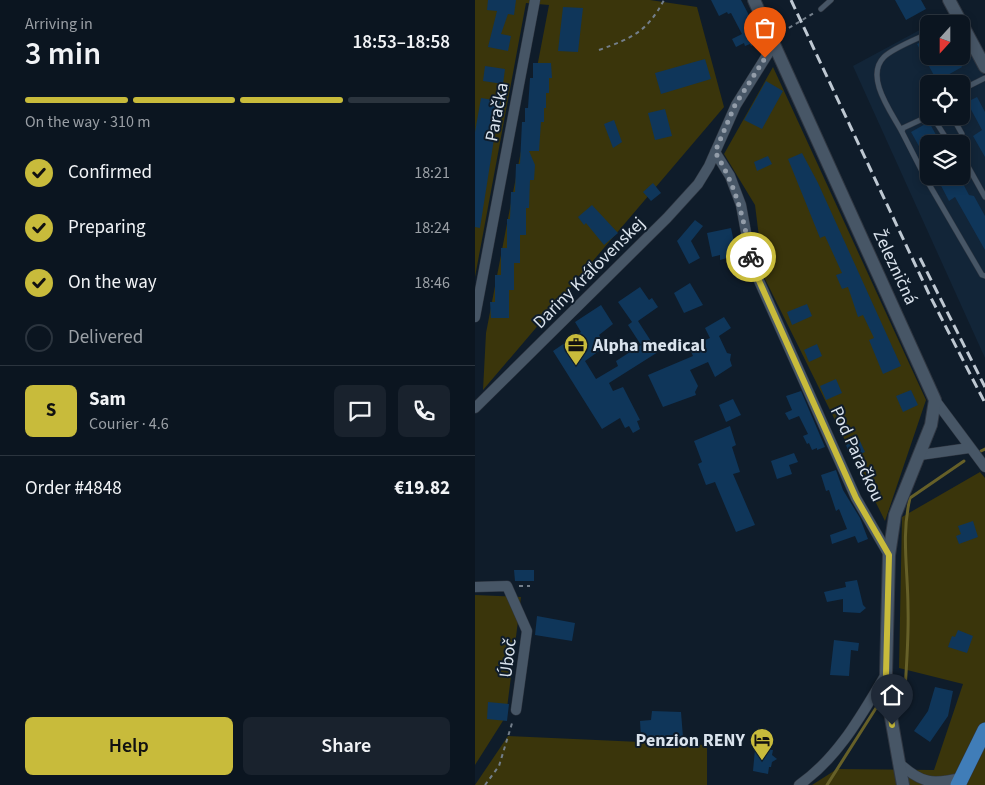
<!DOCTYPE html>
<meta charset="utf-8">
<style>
body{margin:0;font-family:"Source Sans 3",sans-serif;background:#19222d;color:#f1f3f6;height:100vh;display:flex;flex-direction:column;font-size:19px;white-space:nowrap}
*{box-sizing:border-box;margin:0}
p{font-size:16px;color:#9a9fa5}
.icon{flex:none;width:28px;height:28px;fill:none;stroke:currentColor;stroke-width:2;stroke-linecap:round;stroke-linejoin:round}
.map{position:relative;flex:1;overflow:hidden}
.drawer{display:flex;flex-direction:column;background:#0b1520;width:475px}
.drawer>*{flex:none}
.needle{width:32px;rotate:201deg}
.controls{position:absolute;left:445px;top:15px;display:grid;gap:10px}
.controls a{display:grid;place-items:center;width:50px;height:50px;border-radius:8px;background:#0b1520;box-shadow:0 2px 8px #0003,0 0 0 1px #2b343e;font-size:25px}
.pin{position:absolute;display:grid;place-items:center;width:42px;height:42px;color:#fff;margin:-51px -21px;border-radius:50% 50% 50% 0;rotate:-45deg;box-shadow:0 0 5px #0007}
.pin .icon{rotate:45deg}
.courier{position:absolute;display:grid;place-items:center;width:50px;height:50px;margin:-25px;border:4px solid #c8bb3b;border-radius:50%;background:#fff;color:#222;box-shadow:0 1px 6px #0007}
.head em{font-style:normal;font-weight:600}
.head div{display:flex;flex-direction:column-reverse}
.head{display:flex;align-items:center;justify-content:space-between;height:85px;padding:0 25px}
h1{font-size:32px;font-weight:600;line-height:38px}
.bar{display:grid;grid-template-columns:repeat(4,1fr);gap:8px 5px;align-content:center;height:60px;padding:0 25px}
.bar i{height:6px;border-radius:4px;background:#2b343e}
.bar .selected{background:#c8bb3b}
.bar p{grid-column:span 4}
.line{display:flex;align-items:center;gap:12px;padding:0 25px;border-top:1px solid #2b343e}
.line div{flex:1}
.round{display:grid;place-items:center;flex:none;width:52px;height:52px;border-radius:8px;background:#19222d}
ol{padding:0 25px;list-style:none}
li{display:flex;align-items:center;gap:15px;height:55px}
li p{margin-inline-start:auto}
li .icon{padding:5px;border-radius:50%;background:#c8bb3b;color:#111;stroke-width:4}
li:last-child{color:#9a9fa5}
li i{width:28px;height:28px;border:2px solid #2b343e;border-radius:50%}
.action{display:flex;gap:10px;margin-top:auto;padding:10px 25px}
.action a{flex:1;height:58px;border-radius:8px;background:#c8bb3b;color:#111;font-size:20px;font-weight:600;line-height:58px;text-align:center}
.action a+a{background:#19222d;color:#f1f3f6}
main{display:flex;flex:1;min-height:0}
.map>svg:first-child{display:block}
</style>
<main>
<section class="drawer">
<div class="head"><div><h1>3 min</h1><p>Arriving in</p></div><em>18:53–18:58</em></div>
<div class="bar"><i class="selected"></i><i class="selected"></i><i class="selected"></i><i></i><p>On the way · 310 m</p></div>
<ol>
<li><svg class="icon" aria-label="check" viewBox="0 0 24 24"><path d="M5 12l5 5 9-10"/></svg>Confirmed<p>18:21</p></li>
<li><svg class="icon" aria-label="check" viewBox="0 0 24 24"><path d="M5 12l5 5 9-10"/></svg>Preparing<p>18:24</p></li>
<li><svg class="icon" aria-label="check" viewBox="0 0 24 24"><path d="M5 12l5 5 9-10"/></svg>On the way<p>18:46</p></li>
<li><i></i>Delivered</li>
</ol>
<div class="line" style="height:90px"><b class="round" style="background:#c8bb3b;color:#111">S</b><div><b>Sam</b><p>Courier · 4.6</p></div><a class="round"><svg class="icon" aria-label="chat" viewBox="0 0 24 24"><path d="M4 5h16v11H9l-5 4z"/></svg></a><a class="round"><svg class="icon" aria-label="phone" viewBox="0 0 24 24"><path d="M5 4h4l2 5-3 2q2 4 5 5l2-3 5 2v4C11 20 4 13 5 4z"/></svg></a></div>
<div class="line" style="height:65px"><div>Order #4848</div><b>€19.82</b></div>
<div class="action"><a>Help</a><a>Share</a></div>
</section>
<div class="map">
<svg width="510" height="785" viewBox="0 0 510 785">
<rect width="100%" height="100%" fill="#0f1c2a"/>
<path fill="#122538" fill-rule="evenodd" d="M454 25V56H486V34L510 77V358L378 66ZM454 84H486V116H454ZM454 144H486V176H454Z"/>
<path fill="#3a350b" d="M0 0H175L222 7 249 107 8 390 11 333 74 5 51 3 0 277Z
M298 67 451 400 410 521 289 277 280 205 249 154Z
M505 472 510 478V785H337L362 769 459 770 488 684 424 668 427 517Z
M0 595 46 597 31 716 0 765Z
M33 736 232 745V785H0Z"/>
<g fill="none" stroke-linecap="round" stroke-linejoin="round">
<path stroke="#666028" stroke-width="3" d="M506 451 510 449
M418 705 429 704C431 672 434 640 433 608 433 570 426 536 435 498L489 461
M352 785 401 708 411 706"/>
</g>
<path fill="#0f365a" d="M13 0H41L39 15 33 14 26 34 36 36 33 51 13 47 22 11 12 10Z
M236 0H266L287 40 276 46 275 44 270 46 269 43 261 47 257 39 267 34 256 13 253 14 252 12 244 16Z
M420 0H446L451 9 431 20Z
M88 7 108 8 103 52 83 51Z
M454 38V56H482L487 67 462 81 442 44Z
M230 59 236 79 186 94 180 73Z
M58 63H76L77 78H74V93H71V108H69V122H66L64 151H54L60 165 59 180H55L54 208H51V235H45V263H39V290H34V318H16L15 302H20V275H26V248H32V219H35L36 192H40L41 164H45L47 122H50V108H53L55 78H58Z
M10 66 30 69 28 84 8 81Z
M291 81 308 91 287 129 269 120Z
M502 97 510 112V157L498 136 507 130 492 102Z
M6 98 25 101 5 228 0 227V132Z
M190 109 197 136 180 140 173 113Z
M139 120 147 142 138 148 129 124Z
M454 122 466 144H454V164L436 132Z
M327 153 343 183 426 366 408 374 394 340 399 338 388 315 383 317 373 287 367 289 361 275 367 273 350 236 345 238 313 159Z
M293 156 297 164 282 171 279 162Z
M461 176H484L494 195 499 196 510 216V250L480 197 474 201Z
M178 183 186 193 176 201 168 192Z
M117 205 143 233 129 245 111 223 109 225 103 217Z
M220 220 228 226 216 241 225 258 214 264 202 241Z
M256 228 261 252H264L268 266 254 269 252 258 245 260V255L237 257 232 233Z
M215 283 228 305 209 313 199 293Z
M165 287 174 300 177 298 183 307 163 321 183 352 134 383 138 391 148 387 165 420 162 421 165 429 158 433 154 426 150 428 145 418 127 429 78 351 106 332 100 322 126 305 138 324 124 335 131 346 110 361 121 379 143 366 141 361 166 345 153 325 157 322 143 302Z
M332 304 337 316 317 325 312 312Z
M249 317 256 328 244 336 252 353 256 354 255 360 257 366 240 377 233 362 215 370 223 386 220 392 221 395 188 407 173 375 218 356 214 347 235 338 230 328Z
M342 344 347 356 334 362 329 350Z
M361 379 367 393 351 400 345 386Z
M436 390 443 405 428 412 421 396Z
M326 391 350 447 342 450V448L337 450 334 443 332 444 328 436 333 434 324 416 314 420 310 413 317 410 311 396Z
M258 399 266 415 251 422 244 405Z
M255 426 261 445 257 447 265 472 258 474 280 525 261 532 240 482 231 485 223 464 227 462 219 441Z
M384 439 390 452 376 458 371 445Z
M319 453 323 462 314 465 317 474 302 479 296 461Z
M361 470 368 490 385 518 393 539 383 543 380 536 357 544 355 535 372 529 364 509 361 511 354 490 351 491 346 475Z
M498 521 503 537 484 544 481 536 486 534 483 526Z
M39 570H59V581H40Z
M382 580 388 605 391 608 385 613 368 612V599L352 602 349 592 371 587 370 582Z
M62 616 100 623 97 641 60 635Z
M483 630 498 636 492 653 473 647 477 636 480 637Z
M359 640 384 643 383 651 376 650 374 676 355 675Z
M460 687 478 691 473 716 455 742 439 731 453 711Z
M13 702 34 704 32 721 12 719Z
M177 711 206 712 208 737H166L165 721 176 720Z
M280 749 298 750 297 755 302 759 297 762 296 767H294L293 774 278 771Z"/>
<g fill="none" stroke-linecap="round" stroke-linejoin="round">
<g stroke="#303742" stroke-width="6">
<path id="service" d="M346 9 356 0
M486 90 510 78
M454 116 428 128 427 132 451 179 507 275 510 276
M457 116 475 144
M477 116 487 134 486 139 478 144
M427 132C417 113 389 77 409 57 418 48 442 39 454 33
M486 154 510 197"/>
</g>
<g stroke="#303742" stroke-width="11">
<path id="minor" d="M240 152 255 176 266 205 277 265 381 498 414 555
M0 317 60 0
M460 400 510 467
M0 408 192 218 223 184 234 166 261 105 299 44
M445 455 494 448
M0 587 32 586 52 631 41 710
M423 762C446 784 458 785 488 777
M324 785C364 757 387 714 411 674"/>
</g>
<g stroke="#303742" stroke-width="14">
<path id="tertiary" d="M279 0 460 400 456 425 420 515 414 555 411 674 414 706 428 785
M474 0 510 67"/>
</g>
<g stroke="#303742" stroke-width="16">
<path id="primary" d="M483 785 510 730"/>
</g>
<path stroke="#737e8a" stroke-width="2" stroke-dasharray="4 4" stroke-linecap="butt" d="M307 32 339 13
M124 50C157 38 172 32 189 0
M44 586H55
M10 785 24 766 38 720"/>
<use href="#service" stroke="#475666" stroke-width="5"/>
<use href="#minor" stroke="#475666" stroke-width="10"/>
<use href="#tertiary" stroke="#475666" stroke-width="12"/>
<use href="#primary" stroke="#407db8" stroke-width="15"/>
<path stroke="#bec8d2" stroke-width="3" stroke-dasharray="10 5" stroke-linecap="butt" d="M316 0 454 294 510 403
M445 258 510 387"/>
</g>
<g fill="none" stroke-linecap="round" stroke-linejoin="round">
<path stroke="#939da9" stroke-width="5" stroke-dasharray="0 9" d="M276 257C268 217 262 188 240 152L260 105 290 58"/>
<path stroke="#c8bb3b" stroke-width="6" d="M276 257 277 265 381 498 414 555 411 674 417 725"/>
</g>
<defs>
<g id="office-pin" transform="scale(1.25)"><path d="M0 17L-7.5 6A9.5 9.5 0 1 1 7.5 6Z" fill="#c8bb3b" stroke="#0f1c2a"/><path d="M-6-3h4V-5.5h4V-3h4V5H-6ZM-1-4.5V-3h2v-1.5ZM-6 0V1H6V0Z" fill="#111"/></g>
<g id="hotel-pin" transform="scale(1.25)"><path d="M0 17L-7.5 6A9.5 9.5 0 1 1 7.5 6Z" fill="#c8bb3b" stroke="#0f1c2a"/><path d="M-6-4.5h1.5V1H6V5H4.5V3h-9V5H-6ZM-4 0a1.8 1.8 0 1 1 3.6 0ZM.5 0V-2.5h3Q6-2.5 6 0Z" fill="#111"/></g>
</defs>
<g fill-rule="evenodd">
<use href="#office-pin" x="101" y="345"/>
<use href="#hotel-pin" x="287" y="740"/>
</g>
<g text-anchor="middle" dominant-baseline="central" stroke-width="4" stroke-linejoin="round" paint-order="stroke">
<g font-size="18" fill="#dae3ed" stroke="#0f1c2a">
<text transform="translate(22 112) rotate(-79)">Paračka</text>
<text transform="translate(420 267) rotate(65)">Železničná</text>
<text transform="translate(114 273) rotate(-45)">Dariny Kráľovenskej</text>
<text transform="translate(382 454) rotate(65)">Pod Paračkou</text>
<text transform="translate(33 658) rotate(-83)">Úboč</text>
</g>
<g font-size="18" font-weight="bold" fill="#dae3ed" stroke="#0f1c2a" text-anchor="start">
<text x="118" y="345">Alpha medical</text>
<text x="270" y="740" text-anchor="end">Penzion RENY</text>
</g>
</g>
</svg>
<div class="controls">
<a><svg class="needle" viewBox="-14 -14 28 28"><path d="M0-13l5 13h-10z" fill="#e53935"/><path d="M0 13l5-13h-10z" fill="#9a9fa5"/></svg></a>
<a><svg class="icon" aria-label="locate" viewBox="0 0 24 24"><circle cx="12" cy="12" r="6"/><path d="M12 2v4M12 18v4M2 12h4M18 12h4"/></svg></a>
<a><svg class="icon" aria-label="layers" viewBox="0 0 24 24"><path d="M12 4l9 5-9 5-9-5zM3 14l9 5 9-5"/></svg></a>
</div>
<div class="pin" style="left:290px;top:58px;background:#ea580c"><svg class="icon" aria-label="bag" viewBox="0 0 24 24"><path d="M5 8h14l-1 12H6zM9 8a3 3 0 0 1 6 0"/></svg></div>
<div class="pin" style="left:417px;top:725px;background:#1f2937"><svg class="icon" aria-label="home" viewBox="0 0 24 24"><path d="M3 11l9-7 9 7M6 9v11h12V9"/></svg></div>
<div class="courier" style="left:276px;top:257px"><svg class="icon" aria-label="bike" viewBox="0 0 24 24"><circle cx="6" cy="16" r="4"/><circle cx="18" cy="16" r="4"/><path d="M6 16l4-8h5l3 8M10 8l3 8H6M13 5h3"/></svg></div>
</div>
</main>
